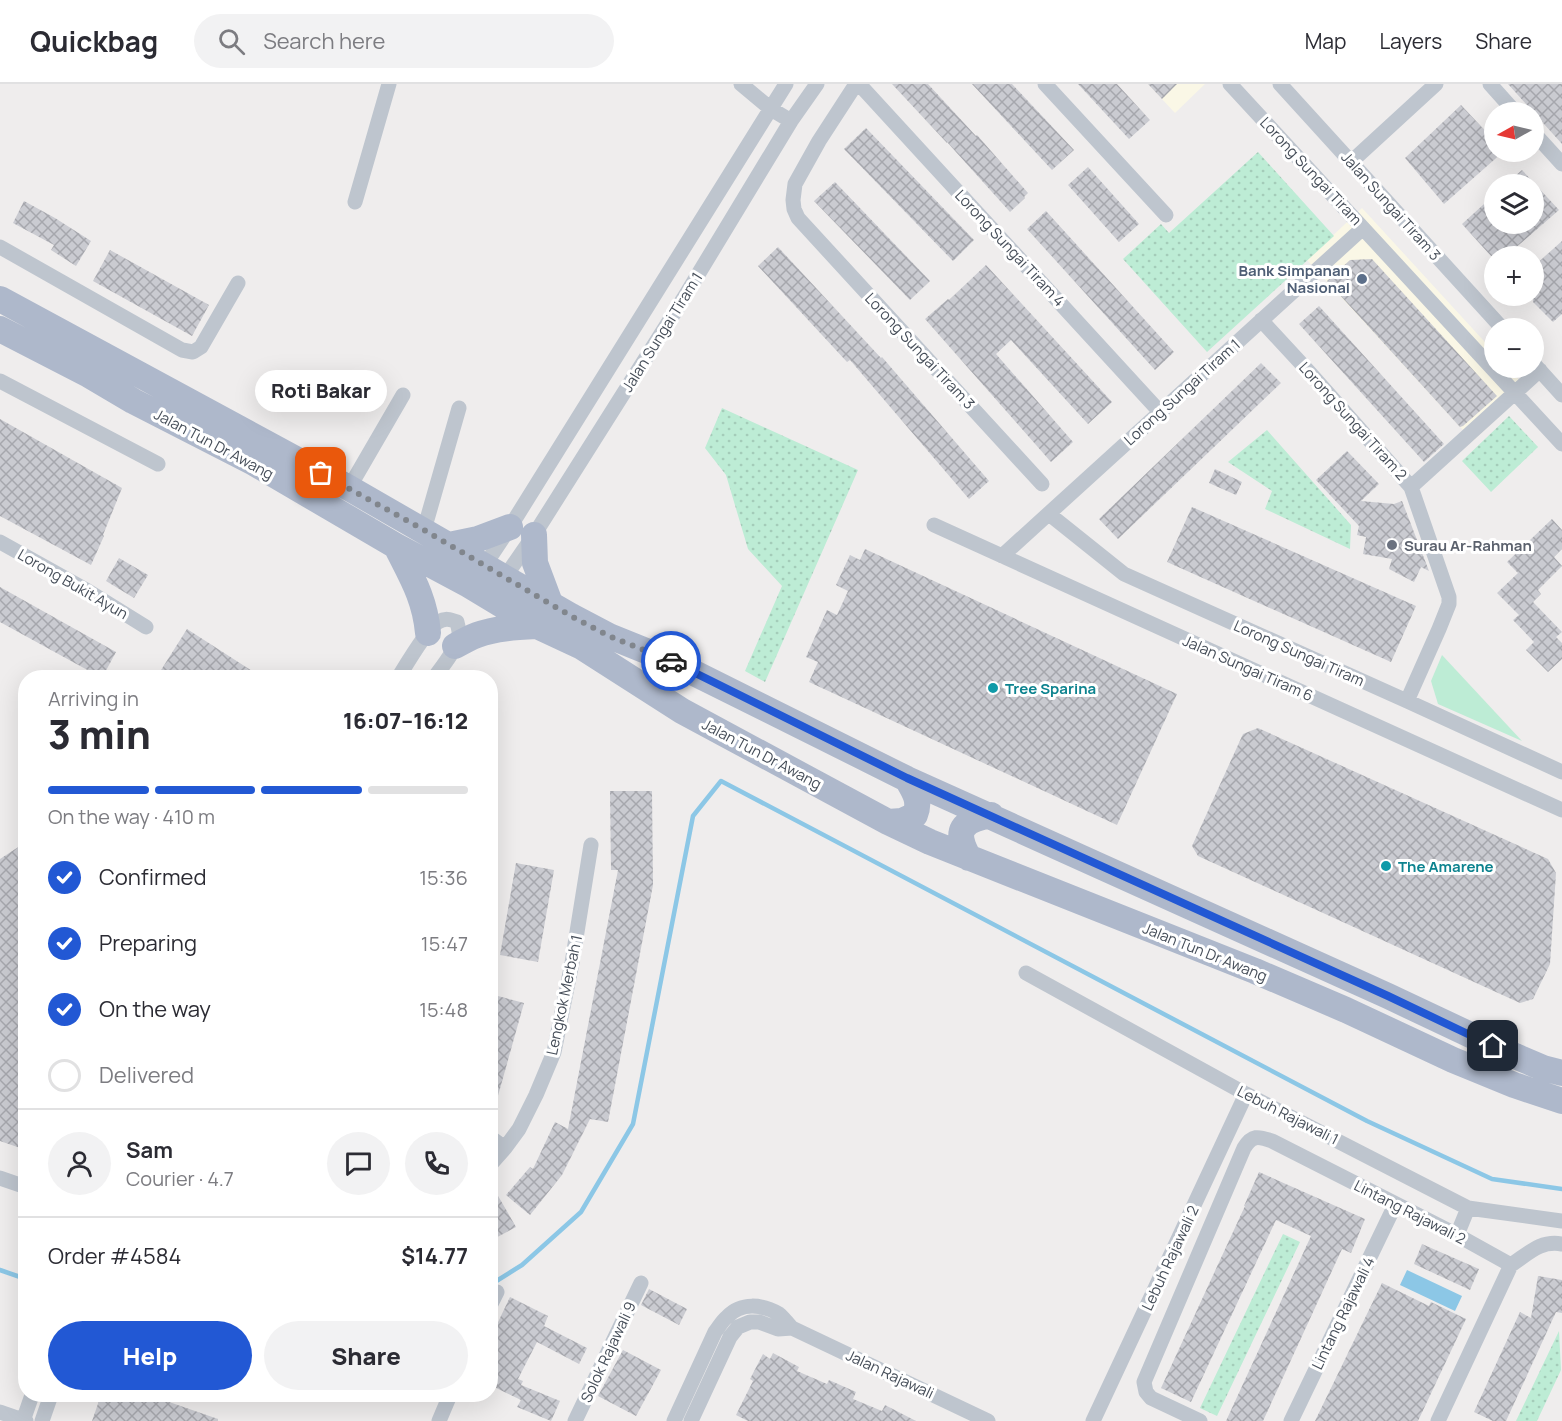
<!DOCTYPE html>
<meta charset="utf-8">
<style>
body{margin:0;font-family:Manrope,sans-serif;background:#f2f2f3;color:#2b2b33;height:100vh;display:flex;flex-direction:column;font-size:22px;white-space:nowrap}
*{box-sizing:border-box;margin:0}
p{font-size:20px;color:#7c7c81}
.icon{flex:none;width:33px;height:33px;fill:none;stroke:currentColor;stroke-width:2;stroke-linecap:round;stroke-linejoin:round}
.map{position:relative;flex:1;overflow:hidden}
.drawer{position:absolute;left:18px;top:586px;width:480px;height:732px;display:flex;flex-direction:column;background:#fff;border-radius:24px;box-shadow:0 6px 24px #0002}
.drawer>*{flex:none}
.needle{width:39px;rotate:262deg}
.fabs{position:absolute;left:1484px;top:18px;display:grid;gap:12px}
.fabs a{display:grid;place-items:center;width:60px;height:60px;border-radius:50%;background:#fff;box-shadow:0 6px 24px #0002;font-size:30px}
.pin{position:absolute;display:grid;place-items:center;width:51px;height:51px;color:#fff;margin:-26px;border-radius:12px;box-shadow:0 3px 9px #0006}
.courier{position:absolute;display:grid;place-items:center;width:60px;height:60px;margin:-30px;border:4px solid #2258d4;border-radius:50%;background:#fff;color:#222;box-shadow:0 2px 8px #0007}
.bubble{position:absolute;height:42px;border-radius:21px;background:#fff;box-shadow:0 6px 24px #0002;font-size:20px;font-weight:800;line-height:42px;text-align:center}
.head em{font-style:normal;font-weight:800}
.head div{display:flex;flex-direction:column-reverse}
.head{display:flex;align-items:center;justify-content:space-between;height:102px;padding:0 30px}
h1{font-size:39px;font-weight:800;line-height:45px}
.bar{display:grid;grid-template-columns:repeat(4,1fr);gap:9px 6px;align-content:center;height:72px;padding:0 30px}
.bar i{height:8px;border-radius:4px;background:#e1e1e2}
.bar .current{background:#2258d4}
.bar p{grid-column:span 4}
.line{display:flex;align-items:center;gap:15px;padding:0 30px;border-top:2px solid #e1e1e2}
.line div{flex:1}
.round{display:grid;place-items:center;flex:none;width:63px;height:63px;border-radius:32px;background:#f2f2f3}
ol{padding:0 30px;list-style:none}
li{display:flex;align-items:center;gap:18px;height:66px}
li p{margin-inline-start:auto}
li .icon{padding:6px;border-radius:50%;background:#2258d4;color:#fff;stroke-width:4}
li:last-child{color:#7c7c81}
li i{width:33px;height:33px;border:3px solid #e1e1e2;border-radius:50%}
.cta{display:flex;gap:12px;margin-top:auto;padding:12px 30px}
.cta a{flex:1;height:69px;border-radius:36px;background:#2258d4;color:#fff;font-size:24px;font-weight:800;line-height:69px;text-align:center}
.cta a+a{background:#f2f2f3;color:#2b2b33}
header{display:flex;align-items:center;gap:36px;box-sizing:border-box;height:84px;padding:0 30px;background:#fff;border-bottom:2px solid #e1e1e2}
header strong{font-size:28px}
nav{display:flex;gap:33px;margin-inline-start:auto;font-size:21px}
.search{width:420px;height:54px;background:#f2f2f3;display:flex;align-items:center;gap:15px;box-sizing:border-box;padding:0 21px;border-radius:33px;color:#7c7c81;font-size:22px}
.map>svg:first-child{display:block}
</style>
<header>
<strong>Quickbag</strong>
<div class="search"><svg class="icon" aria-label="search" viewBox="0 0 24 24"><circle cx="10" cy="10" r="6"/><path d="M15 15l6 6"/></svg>Search here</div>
<nav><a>Map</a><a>Layers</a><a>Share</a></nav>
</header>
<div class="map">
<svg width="1562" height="1337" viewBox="0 0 1562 1337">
<defs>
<pattern id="park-dots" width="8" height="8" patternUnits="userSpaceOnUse" patternTransform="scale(1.5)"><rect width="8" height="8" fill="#bdecd5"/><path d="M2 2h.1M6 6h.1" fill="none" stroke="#a4ccb9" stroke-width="1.8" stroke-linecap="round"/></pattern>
<pattern id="building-cross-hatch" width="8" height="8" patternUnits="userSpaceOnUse" patternTransform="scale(1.5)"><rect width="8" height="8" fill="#cacbd1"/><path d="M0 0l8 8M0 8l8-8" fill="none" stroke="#a6a7ad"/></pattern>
</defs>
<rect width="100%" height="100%" fill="#efeded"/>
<path fill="#faf7e6" d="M1148 0H1205L1175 29Z
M1362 124 1494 268V284H1508L1528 306 1473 357 1307 176Z"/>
<path fill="#bdecd5" d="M1442 571 1522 657 1438 620 1431 597Z"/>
<path fill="url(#park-dots)" d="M1258 68 1334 152 1207 268 1123 175 1161 140 1169 149Z
M722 324 858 386 765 598 745 587 782 502 748 465 726 391 705 364Z
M1509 332 1538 363 1491 408 1462 377Z
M1267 346 1351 441 1350 465 1265 425 1272 407 1228 378Z
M1283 1150 1300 1158 1217 1332 1200 1324Z
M1559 1247 1561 1286 1537 1337H1516Z"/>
<path fill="#8cc7e6" d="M1407 1186 1462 1212 1455 1227 1400 1201Z"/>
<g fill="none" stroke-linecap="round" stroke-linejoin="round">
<path stroke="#8cc7e6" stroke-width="4.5" d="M0 1186 26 1195
M490 1201 522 1181 581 1128 633 1040 693 732 721 697 1367 1037 1492 1095 1562 1105"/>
</g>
<path fill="url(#building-cross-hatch)" d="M892 0H928L976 52 977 51 1028 109 1024 113 1025 114 1010 128 947 58V59Z
M972 0H1012L1074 66 1052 86Z
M1078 0H1117L1150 36 1129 55Z
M1148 0H1177L1162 15Z
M1508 0H1562V60Z
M1461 21 1494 56V68H1503L1444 120 1405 74Z
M866 44 974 156 953 177 844 65Z
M1088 83 1139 140 1119 158 1068 101Z
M1522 86 1559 126 1506 172H1491L1462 140 1494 111V140H1533V100H1506Z
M835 98 930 197 910 216 814 117Z
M24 117 55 134 91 157 76 182 51 166 54 161 13 139Z
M1046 127 1174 268 1155 286 1027 145Z
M1562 157V230L1553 238 1533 218V183Z
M778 163 881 274 882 273 989 397 969 415 850 276 847 278 758 182Z
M110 166 209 221 192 252 93 197Z
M1372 175 1497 312 1463 342 1460 343 1327 197 1350 176Z
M986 181 1112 318 1088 340 1011 256 996 270 1073 358 1051 378 925 235 948 215 949 216Z
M1319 222 1444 360 1424 378 1299 240Z
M1261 279 1281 299 1118 455 1099 435Z
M0 335 122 404 103 451 104 452 91 481 0 432Z
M1347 367 1379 400 1361 417 1394 420 1402 417 1429 487 1421 483 1414 498 1389 485 1392 475 1363 470 1366 453 1357 451 1359 442 1316 396Z
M1215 385 1242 398 1236 411 1209 399Z
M1192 423 1416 522 1391 578 1167 478Z
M1552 435 1562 446V465L1554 473 1562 482 1538 506 1541 510 1533 518 1562 548 1556 553 1562 559V575L1548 588 1526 566 1534 558 1513 536 1519 531 1497 509 1518 489 1507 478Z
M865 465 1177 610 1117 741 809 598 818 578 806 573 827 526 837 531 848 507 836 501 850 471 860 476Z
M119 474 148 491 134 514 106 497Z
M0 503 116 568 102 594 0 538Z
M187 545 263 594H156Z
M1258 644 1548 775 1556 789 1550 880 1533 915 1520 919 1198 772 1192 762 1243 650Z
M610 707H652L653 801 608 1038 590 1035 562 1091 530 1131 506 1111 530 1083 533 1085 555 1038 568 1045 618 786H611Z
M26 758V1066L0 1057V775Z
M516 779 554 786 538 878 500 871Z
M498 912 524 919 494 1026 490 1025V937Z
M1259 1088 1365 1135 1351 1169 1342 1165 1263 1337H1226L1311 1152 1276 1136 1191 1318 1161 1304 1245 1122H1244Z
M490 1098 516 1143 490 1157Z
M1422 1160 1479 1185 1470 1206 1414 1180Z
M1538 1192 1562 1196V1229L1556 1228 1506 1337H1493L1474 1328 1520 1228 1531 1234Z
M1382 1199 1429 1222 1431 1218 1466 1235 1418 1337H1315Z
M649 1205 687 1225 679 1241 641 1221Z
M510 1213 548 1232 544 1242 587 1264 579 1280 537 1258 518 1295 523 1297 521 1301 560 1317 551 1337 517 1323 521 1316 490 1301V1255Z
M623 1266 661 1286 636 1332 598 1312Z
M773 1269 799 1283 797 1287 827 1300 829 1296 856 1308 853 1315 882 1327 885 1321 916 1337H748L736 1331 753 1297 750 1295 763 1270 770 1275Z
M101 1311H149L218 1335V1337H92Z"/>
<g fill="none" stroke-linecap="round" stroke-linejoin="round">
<path stroke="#bec5ce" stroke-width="15" d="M741 0 771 25 791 37
M856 0 819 57 795 100 793 116 794 125 798 134 1042 400
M859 0 1160 328
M1045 0 1166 131
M1230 0 1562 360
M1280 0 1502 244
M1490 0 1515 28
M1533 48 1562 80
M1351 78 1436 0
M355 118 389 0
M0 163 182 266 193 268 201 263 238 199
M1261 236 1310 289 1411 403 1449 513V520L1439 545 1407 617
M1534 280 1562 311
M0 297 158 380
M1411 403 1540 286
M349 404 403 311
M1049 430 1124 490 1407 617 1562 688
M934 441 1562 726
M424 446 459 324
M0 458 88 507 146 543
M1002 472 1363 144
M485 481 510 443 786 0
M505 493 534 451 685 212 791 37 817 0
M398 594C406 581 427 545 438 538 445 534 450 535 457 538 458 543 460 548 459 553 456 566 442 583 434 594
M1026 889 1246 1010 1468 1124 1562 1137
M490 1053 505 1064
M490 1081 505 1064 519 1045 536 1011 554 968 572 879 591 761
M0 1094 26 1103
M1457 1151 1468 1124
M490 1222 497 1208
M0 1328 26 1337
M23 1337 32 1311
M42 1337 51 1311
M439 1337 450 1311
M575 1337 641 1199
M674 1337 715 1248C719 1243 722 1237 727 1233 741 1218 762 1220 779 1230 784 1234 787 1239 792 1244L988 1337
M691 1337 730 1253 738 1243 750 1238H759L778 1245 792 1244
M1093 1337 1246 1010
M1200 1337 1151 1314 1146 1308 1144 1298 1244 1064C1252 1051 1258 1052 1272 1057L1457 1151 1511 1181C1528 1170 1540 1156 1562 1160
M1291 1337 1395 1121
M1438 1337 1511 1181"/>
<path stroke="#aeb8cb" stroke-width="26" d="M0 215 349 404 571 532 609 552 666 575 907 695 1388 912 1515 972 1543 984 1562 989
M0 245 89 291 133 317 254 379 396 462 469 501 537 542 582 563 682 627 888 738 930 758 1255 887 1346 926 1453 976 1514 1001 1562 1017
M534 451 535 479 550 519
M449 461 478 455 510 443
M396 462C411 492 425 514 428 549
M455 562C462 558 469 554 477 551 496 544 517 543 537 542
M888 738 902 737 915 731C921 717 914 707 907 695
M969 774C953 746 962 737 991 731"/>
</g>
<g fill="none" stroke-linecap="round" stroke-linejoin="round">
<path stroke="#81868d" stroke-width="6" stroke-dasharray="0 10.8" d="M321 389 424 446 571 532 609 552 671 577"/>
<path stroke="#2258d4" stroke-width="8" d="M671 577 907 694 1388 912 1493 962"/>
</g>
<circle fill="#5c6f8a" stroke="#fff" stroke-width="2" cx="1362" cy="195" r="6"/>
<circle fill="#6b7280" stroke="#fff" stroke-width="2" cx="1392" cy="461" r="6"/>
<g fill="#0f9aa8" stroke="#fff" stroke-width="2">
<circle cx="993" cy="604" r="6"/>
<circle cx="1386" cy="782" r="6"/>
</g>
<g text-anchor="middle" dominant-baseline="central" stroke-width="6" stroke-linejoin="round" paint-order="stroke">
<g font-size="15" fill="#464e59" stroke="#fff">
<text transform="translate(1311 87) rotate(47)">Lorong Sungai Tiram</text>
<text transform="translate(1391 122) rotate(48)">Jalan Sungai Tiram 3</text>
<text transform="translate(1010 164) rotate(47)">Lorong Sungai Tiram 4</text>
<text transform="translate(662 248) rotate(-58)">Jalan Sungai Tiram 1</text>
<text transform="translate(920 267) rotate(47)">Lorong Sungai Tiram 3</text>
<text transform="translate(1182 308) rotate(-42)">Lorong Sungai Tiram 1</text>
<text transform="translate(1353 337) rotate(48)">Lorong Sungai Tiram 2</text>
<text transform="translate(214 360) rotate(28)">Jalan Tun Dr Awang</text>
<text transform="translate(73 500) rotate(30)">Lorong Bukit Ayun</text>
<text transform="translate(1299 569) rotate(24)">Lorong Sungai Tiram</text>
<text transform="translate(1248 584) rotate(24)">Jalan Sungai Tiram 6</text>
<text transform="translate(762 670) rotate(28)">Jalan Tun Dr Awang</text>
<text transform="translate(1205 868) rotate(22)">Jalan Tun Dr Awang</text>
<text transform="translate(564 911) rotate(-78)">Lengkok Merbah 1</text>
<text transform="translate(1288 1031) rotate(27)">Lebuh Rajawali 1</text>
<text transform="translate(1410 1128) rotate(27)">Lintang Rajawali 2</text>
<text transform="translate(1170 1174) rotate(-65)">Lebuh Rajawali 2</text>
<text transform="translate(1343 1229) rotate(-64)">Lintang Rajawali 4</text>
<text transform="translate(608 1268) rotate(-65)">Solok Rajawali 9</text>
<text transform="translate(890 1290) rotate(25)">Jalan Rajawali</text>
</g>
<g font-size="15" font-weight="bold" fill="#4e5e75" stroke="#fff" text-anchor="end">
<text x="1350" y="186">Bank Simpanan<tspan x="1350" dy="17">Nasional</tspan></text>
</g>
<g font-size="15" font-weight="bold" fill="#5b616d" stroke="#fff" text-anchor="start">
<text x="1404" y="461">Surau Ar-Rahman</text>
</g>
<g font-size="15" font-weight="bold" fill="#0d838f" stroke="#fff" text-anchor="start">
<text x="1005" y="604">Tree Sparina</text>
<text x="1398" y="782">The Amarene</text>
</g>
</g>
</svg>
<div class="fabs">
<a><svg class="needle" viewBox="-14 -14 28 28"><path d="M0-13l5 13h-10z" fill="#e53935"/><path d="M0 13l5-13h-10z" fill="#7c7c81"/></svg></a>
<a><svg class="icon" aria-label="layers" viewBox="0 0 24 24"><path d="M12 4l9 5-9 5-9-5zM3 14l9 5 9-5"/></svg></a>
<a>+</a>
<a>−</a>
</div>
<div class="pin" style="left:321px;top:389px;background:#ea580c"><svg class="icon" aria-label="bag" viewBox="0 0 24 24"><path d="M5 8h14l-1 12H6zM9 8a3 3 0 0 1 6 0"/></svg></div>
<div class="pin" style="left:1493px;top:962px;background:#1f2937"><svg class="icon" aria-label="home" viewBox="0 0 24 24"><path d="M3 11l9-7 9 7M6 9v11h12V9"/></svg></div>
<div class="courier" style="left:671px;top:577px"><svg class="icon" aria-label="car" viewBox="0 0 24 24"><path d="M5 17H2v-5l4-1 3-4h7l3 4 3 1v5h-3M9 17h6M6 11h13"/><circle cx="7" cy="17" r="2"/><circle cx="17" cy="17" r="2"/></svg></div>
<div class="bubble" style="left:255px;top:286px;width:132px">Roti Bakar</div>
<section class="drawer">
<div class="head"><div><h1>3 min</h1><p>Arriving in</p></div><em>16:07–16:12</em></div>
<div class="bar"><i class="current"></i><i class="current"></i><i class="current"></i><i></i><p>On the way · 410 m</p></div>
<ol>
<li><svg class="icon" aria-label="check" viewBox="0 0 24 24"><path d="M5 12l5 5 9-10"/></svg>Confirmed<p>15:36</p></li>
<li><svg class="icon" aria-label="check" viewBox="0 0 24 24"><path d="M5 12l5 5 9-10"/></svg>Preparing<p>15:47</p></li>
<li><svg class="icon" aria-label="check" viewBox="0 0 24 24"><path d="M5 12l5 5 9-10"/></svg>On the way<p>15:48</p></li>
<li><i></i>Delivered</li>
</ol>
<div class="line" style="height:108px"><a class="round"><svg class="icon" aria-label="person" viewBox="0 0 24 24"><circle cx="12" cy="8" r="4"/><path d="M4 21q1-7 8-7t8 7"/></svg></a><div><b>Sam</b><p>Courier · 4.7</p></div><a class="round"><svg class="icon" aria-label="chat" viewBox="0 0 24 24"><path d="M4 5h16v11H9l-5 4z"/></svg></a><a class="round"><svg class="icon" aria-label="phone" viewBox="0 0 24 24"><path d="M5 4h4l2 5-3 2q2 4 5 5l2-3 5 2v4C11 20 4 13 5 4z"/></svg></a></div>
<div class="line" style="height:78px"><div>Order #4584</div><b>$14.77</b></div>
<div class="cta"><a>Help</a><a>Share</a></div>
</section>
</div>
